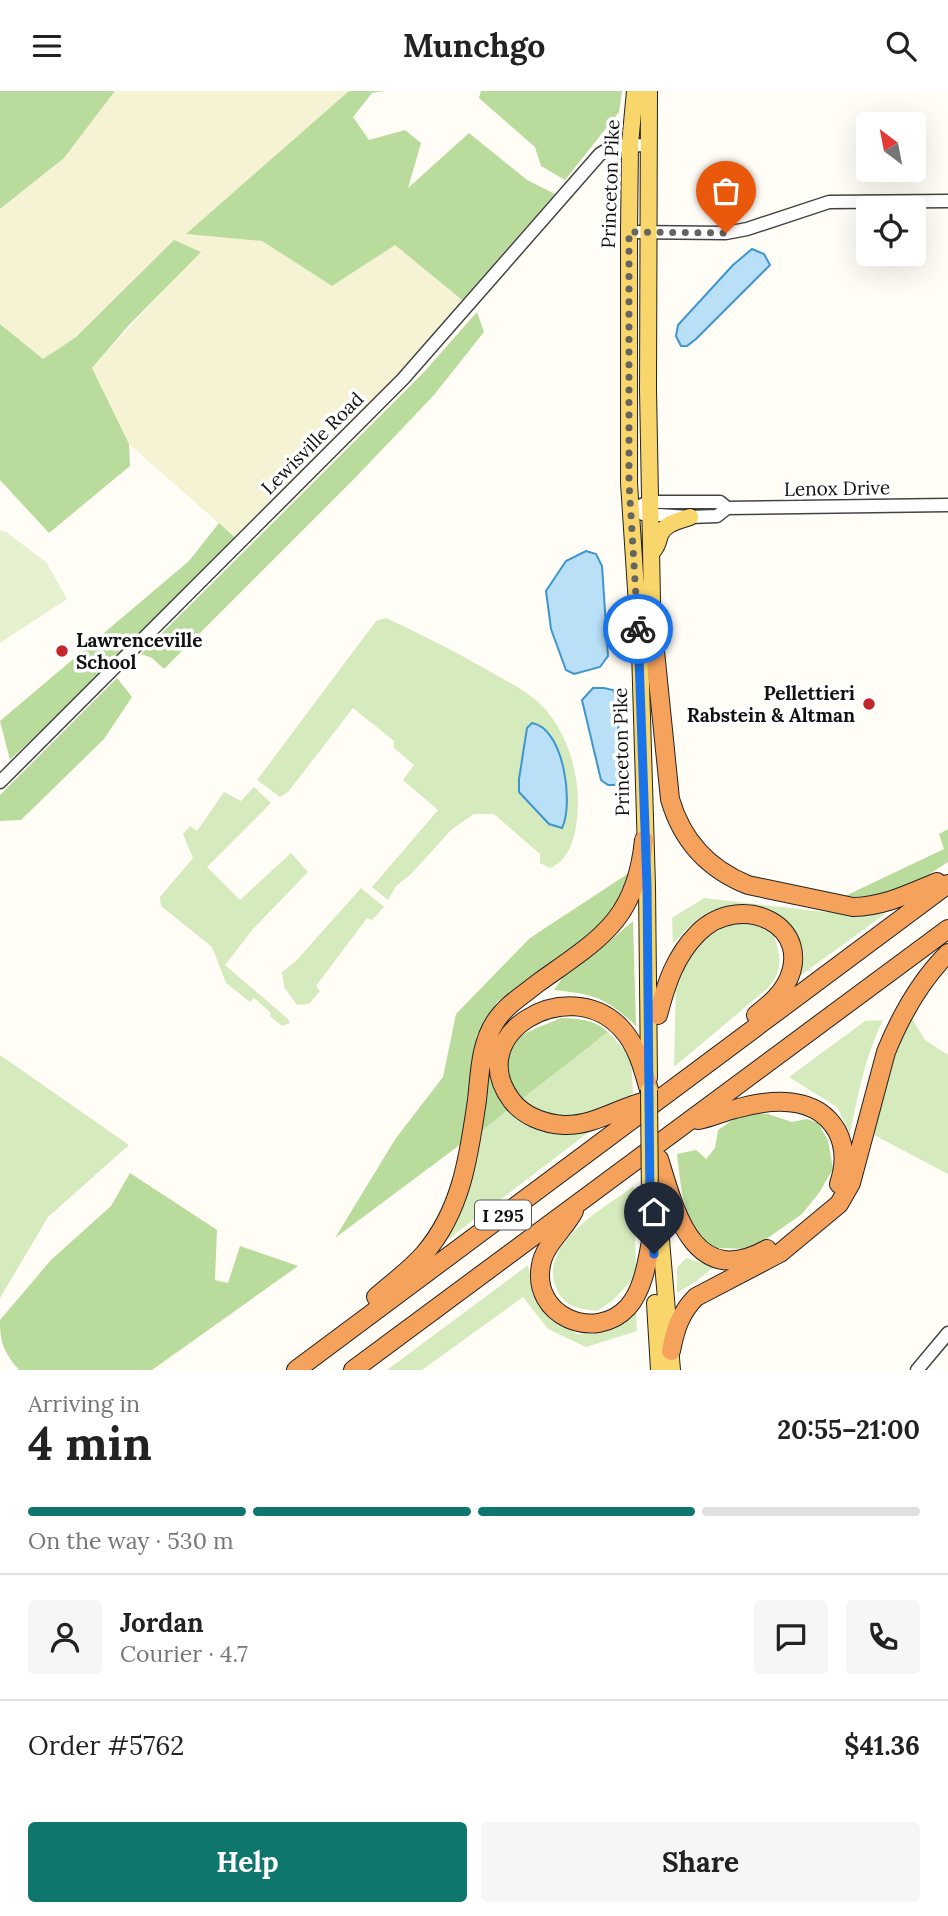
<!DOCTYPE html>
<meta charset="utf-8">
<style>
body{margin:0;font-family:Lora,serif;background:#f6f6f6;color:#222;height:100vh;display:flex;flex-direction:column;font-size:26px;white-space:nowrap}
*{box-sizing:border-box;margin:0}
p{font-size:23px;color:#767676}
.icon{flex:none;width:38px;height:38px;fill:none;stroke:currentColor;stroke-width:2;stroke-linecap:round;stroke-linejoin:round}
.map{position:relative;height:1279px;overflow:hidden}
.details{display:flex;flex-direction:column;background:#fff;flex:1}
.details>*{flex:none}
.needle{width:46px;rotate:328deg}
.fabs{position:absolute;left:856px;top:21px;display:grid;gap:14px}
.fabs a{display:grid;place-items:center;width:70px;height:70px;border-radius:7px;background:#fff;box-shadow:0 7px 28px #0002;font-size:35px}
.pin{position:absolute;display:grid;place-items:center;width:60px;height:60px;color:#fff;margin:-72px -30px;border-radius:50% 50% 50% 0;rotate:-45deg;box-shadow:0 0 7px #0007}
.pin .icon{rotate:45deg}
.courier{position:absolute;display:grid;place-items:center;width:70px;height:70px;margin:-35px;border:5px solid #1a73e8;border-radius:50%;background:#fff;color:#222;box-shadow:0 2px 9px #0007}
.headline em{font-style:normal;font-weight:700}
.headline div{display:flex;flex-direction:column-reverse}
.headline{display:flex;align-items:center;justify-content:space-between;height:119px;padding:0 28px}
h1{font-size:46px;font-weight:700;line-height:52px}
.bar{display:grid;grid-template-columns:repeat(4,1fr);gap:10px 7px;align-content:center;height:84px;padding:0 28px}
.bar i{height:9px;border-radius:5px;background:#e0e0e0}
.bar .active{background:#0f766e}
.bar p{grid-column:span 4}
.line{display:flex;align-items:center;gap:18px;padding:0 28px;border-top:2px solid #e0e0e0}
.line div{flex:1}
.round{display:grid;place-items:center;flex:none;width:74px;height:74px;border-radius:7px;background:#f6f6f6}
.button{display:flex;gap:14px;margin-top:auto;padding:14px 28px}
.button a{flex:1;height:80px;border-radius:7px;background:#0f766e;color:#fff;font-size:28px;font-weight:700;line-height:80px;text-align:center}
.button a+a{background:#f6f6f6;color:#222}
header{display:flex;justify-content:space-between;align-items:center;height:91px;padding:0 28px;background:#fff;font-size:32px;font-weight:700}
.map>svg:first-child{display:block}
</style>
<header><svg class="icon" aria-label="menu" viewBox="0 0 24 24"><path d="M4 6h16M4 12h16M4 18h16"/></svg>Munchgo<svg class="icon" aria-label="search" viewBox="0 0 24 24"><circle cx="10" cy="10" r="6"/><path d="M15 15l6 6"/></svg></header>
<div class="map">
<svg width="948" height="1279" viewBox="0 0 948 1279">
<rect width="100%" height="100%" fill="#fffdf5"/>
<path fill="#f6f3d4" d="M115 0H349L187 143 262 150 332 195 395 153 467 214 240 451 129 353 92 277 200 160 43 268 0 233V118L64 67Z"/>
<path fill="#d5ebbd" d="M386 527C419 542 450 558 482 576 497 585 514 593 528 603 566 629 582 684 577 728 575 746 569 770 550 777L540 772V763L494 723H474L452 738 411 783 396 795 388 809 372 796 438 719 403 689 414 674 394 657V650L353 617 288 701 280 706 257 689 367 542 376 530Z
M254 696 271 712 207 776 240 809 291 762 308 781 253 838 225 874 287 927 290 932 282 935 270 925 271 922 254 907 250 911 226 892 212 856 161 815 160 806 193 767 183 743 190 735 197 740 224 701 241 710Z
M361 797 384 816 372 829 367 827 316 895 320 900 309 913 297 914 284 896 282 881 296 870Z
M704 807 843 823H885L797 887C799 881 804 873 804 867 804 855 797 845 791 837 772 813 744 810 716 818 699 823 686 840 673 852L672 827Z
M745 832 759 835 774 845C781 865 783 880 768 897L674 976 676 889 688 865 707 845 730 834Z
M911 926 925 949 948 964V1083L874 1044C883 1001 892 966 911 926Z
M883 929C865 965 858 1003 850 1043L837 1016 789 986 865 930Z
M608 941 631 966 633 1002 616 1017 570 1025 551 1023 532 1016 522 1008Z
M0 964 129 1054 48 1126 0 1207Z
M509 1018 593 1038 438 1156 478 1043Z
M634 1095 636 1185 612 1210 597 1220C579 1218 565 1216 557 1199 536 1154 604 1117 634 1095Z
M686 1167 714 1176 695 1191 677 1202V1177Z
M528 1174 533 1205 550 1226 577 1243H593L611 1238 636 1221 637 1240 586 1256 548 1238 523 1206 422 1279H387Z"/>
<path fill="#b9dc9c" d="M0 0H115L64 67 0 118Z
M349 0H385L372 2 353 26 369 49 405 39 421 52 408 97 469 42 527 89 555 103 462 209 395 154 332 195 262 150 186 143Z
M481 0H622L619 21 565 89 541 75 535 56 479 7Z
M174 149 201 161 129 234 92 277 129 353 130 375 49 442 0 389V233L43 268 76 246Z
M477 221 484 241 434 304 355 387 164 578 152 567 141 563 424 281Z
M219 432 240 451 10 669 0 630 189 470Z
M117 587 132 606 104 648 21 729 0 730V704Z
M948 738V771L897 804 843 806 944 758 939 743Z
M629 782 617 813 593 842 497 911 477 944 461 1053 335 1147 396 1047 443 986 456 923 530 847Z
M633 830 636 935C606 907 595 903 554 899L567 880 605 854Z
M561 927C579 928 594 928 608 941L522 1008C506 988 499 958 526 942 537 936 550 932 561 927Z
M488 981 494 985 509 1018 478 1043Z
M744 1021 768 1023 792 1031 807 1028 818 1032 828 1049 833 1078 819 1102 802 1123 752 1158 713 1157C682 1126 682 1104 677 1063L696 1059 706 1068 715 1057 718 1039Z
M130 1082 217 1139 215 1189 228 1192 240 1155 298 1175 152 1279H19C4 1261 0 1253 0 1229L51 1169 111 1115Z"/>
<path fill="#e6f2cf" d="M0 439 6 441 46 471 67 508 0 552Z"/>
<path fill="#b9e0f7" stroke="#3f96cf" stroke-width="2" d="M752 158 764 163 770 174 696 248 687 255H681L676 245 678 234 733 174Z
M586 460 596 463 602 475 608 565 600 576 574 583 566 579 551 538 546 500 566 470Z
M593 597H604L613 599 618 610 619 689 615 694H608L601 689 582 609Z
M532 632C564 637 574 713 562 737L549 733 519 701V688L527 637Z"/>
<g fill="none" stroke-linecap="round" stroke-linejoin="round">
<g stroke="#444" stroke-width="15">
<path id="minor" d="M629 141 726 142 747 138 829 111 948 110
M630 419 649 411H720L727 417 948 414
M643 423 690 426 717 425 727 417
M0 691 403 288 600 63 613 55 649 54
M917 1279 948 1242"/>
</g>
<g stroke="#222" stroke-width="18">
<path id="major" d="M635 0 630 53 629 141V392L640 559 647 795 649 987
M649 0 648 299 653 563
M653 460C658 454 658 451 660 444 665 432 679 430 690 426
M659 1078 660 1137 672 1279
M655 1212 659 1279"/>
</g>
<g stroke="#222" stroke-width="20">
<path id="highway" d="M654 550 670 708C682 750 708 778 748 794L853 816C885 815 908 803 937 791
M658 924C666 893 675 865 698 842 741 799 817 835 786 893 779 906 767 915 756 924
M649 999C643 977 637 954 621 937 569 881 461 943 512 1010 524 1025 544 1033 564 1034 595 1035 621 1015 650 1009
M698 1029C711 1027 722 1021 735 1018 770 1008 816 1003 837 1040 846 1057 845 1075 839 1093
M659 1068C675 1120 693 1199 767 1158
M574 1120C565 1138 544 1154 541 1174 531 1225 595 1252 628 1216 643 1199 647 1172 651 1150
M376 1206C392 1192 410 1179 424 1163 462 1119 469 1064 477 1009 480 983 480 954 495 931 506 914 523 904 538 892 599 848 636 830 644 749
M671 1260C675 1239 680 1222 696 1206L780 1162 839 1113 851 1092 886 961C901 924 920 890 948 862
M296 1279 948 793
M353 1279 948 838"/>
</g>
<use href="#minor" stroke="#fff" stroke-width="12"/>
<use href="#major" stroke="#f9d66b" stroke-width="16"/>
<use href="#highway" stroke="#f5a25d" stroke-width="18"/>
<g stroke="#222" stroke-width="18" stroke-linecap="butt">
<path id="major-bridge" d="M649 999 650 1113"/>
</g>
<use href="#major-bridge" stroke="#f9d66b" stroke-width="16"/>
</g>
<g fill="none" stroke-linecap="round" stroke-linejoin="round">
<path stroke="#646461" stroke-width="7" stroke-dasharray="0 12.6" d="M638 538 629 392V141L726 142"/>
<path stroke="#1a73e8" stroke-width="9" d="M638 538 647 795 650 1113 654 1163"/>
</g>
<g fill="#c4262e" stroke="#fff" stroke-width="2.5">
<circle cx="62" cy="560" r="7"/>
<circle cx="869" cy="613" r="7"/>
</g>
<g text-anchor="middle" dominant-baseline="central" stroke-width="7" stroke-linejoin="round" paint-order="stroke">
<rect fill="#fff" stroke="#585858" stroke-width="2" x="475" y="1109.5" width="56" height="29" rx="5"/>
<g font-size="18" font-weight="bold" fill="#111">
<text x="503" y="1124">I 295</text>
</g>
<g font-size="19" fill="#111" stroke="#fff">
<text transform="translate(610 93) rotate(-88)">Princeton Pike</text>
<text transform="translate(312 352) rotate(-45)">Lewisville Road</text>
<text transform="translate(837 397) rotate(-1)">Lenox Drive</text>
<text transform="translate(621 661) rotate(-91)">Princeton Pike</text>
</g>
<g font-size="19" font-weight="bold" fill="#111" stroke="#fff" text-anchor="start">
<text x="76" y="549">Lawrenceville<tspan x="76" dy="22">School</tspan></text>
<text x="855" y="602" text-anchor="end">Pellettieri<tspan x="855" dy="22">Rabstein &amp; Altman</tspan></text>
</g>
</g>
</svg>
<div class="fabs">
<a><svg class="needle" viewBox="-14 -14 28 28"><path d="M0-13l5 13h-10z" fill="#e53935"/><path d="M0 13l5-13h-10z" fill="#767676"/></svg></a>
<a><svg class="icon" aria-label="locate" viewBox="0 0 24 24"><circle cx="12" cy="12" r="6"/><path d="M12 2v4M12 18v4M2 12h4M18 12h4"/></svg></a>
</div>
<div class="pin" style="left:726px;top:142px;background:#ea580c"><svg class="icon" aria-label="bag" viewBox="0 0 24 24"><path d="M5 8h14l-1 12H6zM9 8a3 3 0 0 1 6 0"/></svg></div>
<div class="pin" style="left:654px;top:1163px;background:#1f2937"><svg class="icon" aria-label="home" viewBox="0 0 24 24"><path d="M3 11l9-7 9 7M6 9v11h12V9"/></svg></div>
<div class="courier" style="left:638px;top:538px"><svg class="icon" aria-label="bike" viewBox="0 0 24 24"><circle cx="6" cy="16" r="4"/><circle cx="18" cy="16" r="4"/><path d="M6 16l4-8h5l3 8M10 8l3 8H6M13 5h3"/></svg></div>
</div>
<section class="details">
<div class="headline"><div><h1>4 min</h1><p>Arriving in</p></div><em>20:55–21:00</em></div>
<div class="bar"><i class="active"></i><i class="active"></i><i class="active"></i><i></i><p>On the way · 530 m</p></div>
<div class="line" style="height:126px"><a class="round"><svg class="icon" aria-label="person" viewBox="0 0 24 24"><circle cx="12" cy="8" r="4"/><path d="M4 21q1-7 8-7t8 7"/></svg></a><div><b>Jordan</b><p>Courier · 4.7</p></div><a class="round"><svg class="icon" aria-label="chat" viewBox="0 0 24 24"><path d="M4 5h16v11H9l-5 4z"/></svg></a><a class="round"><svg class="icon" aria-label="phone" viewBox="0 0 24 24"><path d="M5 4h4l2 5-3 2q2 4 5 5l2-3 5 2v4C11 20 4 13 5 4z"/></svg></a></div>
<div class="line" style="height:91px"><div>Order #5762</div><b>$41.36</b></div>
<div class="button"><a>Help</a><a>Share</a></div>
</section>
